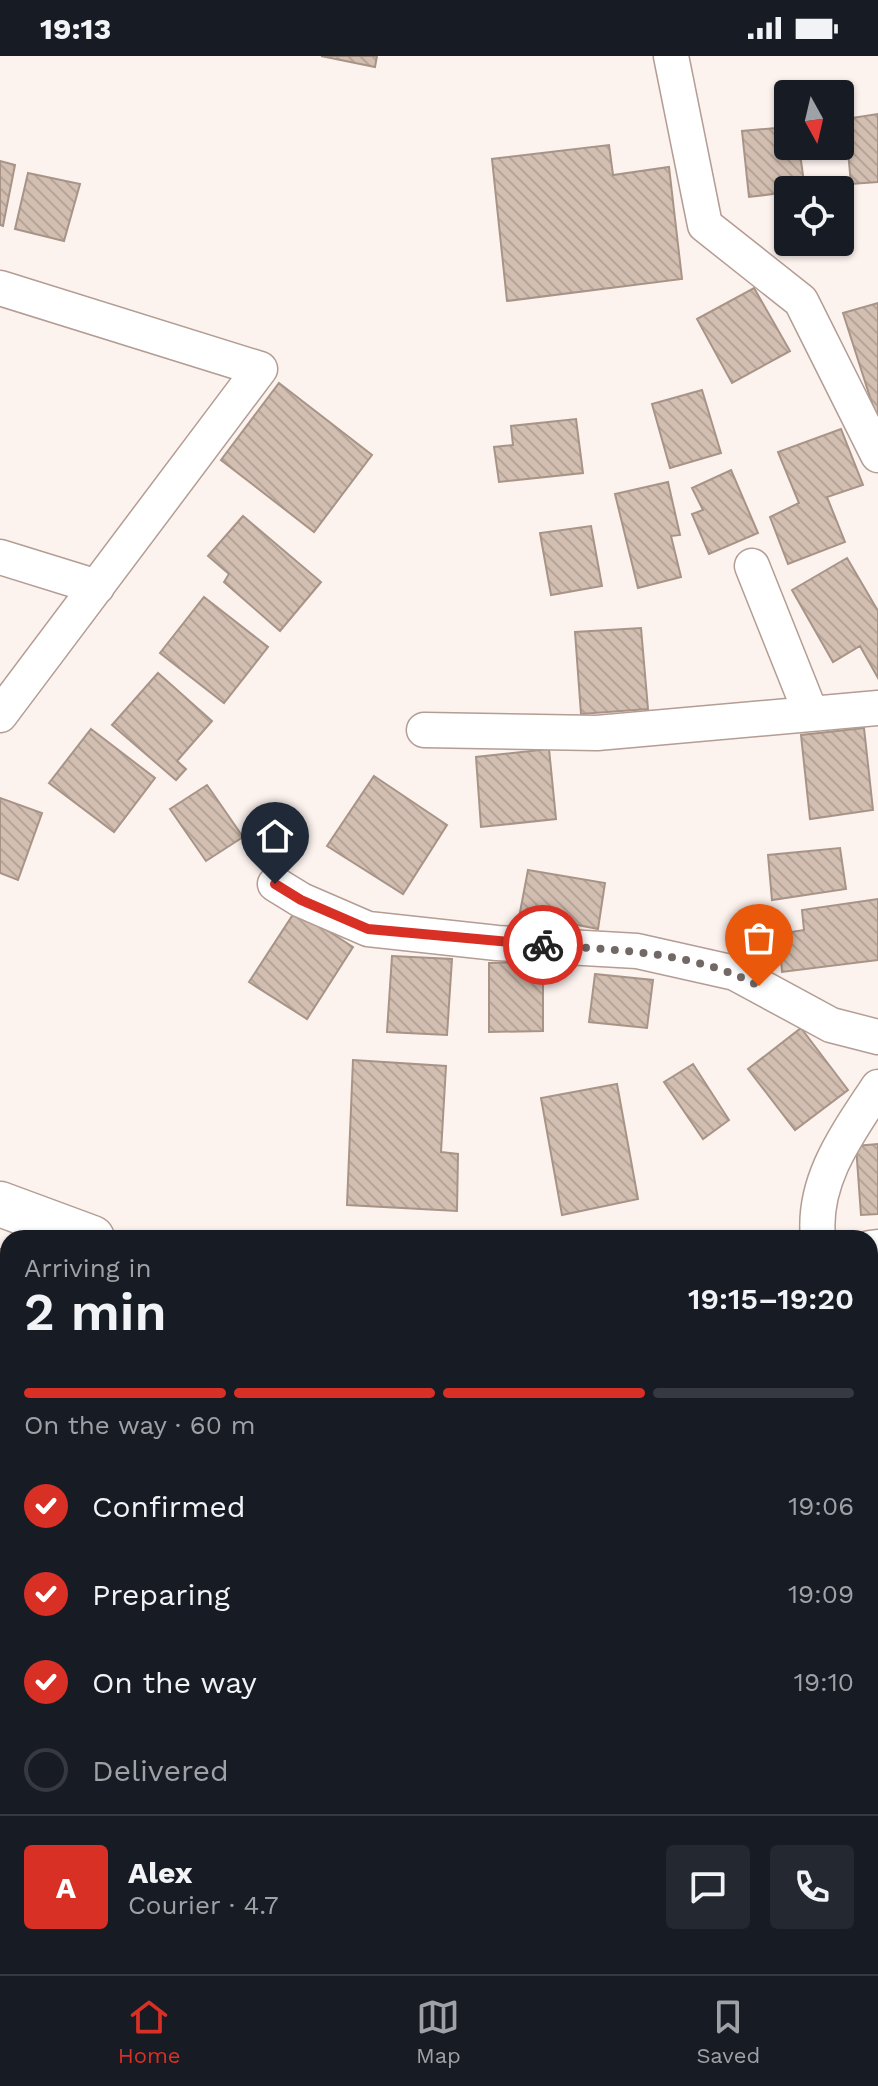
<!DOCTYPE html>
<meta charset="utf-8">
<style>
body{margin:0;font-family:"Work Sans",sans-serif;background:#242831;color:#f1f3f6;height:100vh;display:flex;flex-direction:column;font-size:30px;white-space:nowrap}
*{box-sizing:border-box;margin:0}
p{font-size:26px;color:#9ea1a6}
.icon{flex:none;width:44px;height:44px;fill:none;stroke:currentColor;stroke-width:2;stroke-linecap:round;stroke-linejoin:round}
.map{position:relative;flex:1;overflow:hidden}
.panel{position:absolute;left:0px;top:1174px;width:878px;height:744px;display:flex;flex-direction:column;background:#171b24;border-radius:24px 24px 0 0;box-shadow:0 2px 6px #0004}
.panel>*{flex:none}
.needle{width:52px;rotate:172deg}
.tools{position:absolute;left:774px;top:24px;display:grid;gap:16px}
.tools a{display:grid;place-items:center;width:80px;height:80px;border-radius:8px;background:#171b24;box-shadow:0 2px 6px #0004;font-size:40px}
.pin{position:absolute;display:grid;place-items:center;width:68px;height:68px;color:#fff;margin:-82px -34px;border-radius:50% 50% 50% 0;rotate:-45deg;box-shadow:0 0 8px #0007}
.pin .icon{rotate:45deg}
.courier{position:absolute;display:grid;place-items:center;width:80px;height:80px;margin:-40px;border:6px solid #d93025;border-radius:50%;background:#fff;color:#222;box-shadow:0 2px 10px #0007}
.summary em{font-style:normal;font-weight:600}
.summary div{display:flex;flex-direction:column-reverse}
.summary{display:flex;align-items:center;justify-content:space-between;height:136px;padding:0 24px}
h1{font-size:52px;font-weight:600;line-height:60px}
.bar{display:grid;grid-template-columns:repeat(4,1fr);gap:12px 8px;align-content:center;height:96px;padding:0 24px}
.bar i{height:10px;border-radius:6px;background:#363941}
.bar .selected{background:#d93025}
.bar p{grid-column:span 4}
.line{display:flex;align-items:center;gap:20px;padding:0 24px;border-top:2px solid #363941}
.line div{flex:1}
.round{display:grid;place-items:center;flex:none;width:84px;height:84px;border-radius:8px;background:#242831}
ol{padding:0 24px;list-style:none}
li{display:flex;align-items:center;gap:24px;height:88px}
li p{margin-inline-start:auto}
li .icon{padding:8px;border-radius:50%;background:#d93025;color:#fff;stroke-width:4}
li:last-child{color:#9ea1a6}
li i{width:44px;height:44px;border:4px solid #363941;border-radius:50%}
.status{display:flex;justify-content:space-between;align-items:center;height:56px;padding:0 40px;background:#171b24;direction:ltr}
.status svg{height:22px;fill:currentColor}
.dock{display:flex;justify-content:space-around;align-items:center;height:112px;border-top:2px solid #363941;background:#171b24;font-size:22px;color:#9ea1a6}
.dock a{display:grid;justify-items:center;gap:4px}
.dock .selected{color:#d93025}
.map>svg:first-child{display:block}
</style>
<div class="status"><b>19:13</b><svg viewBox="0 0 49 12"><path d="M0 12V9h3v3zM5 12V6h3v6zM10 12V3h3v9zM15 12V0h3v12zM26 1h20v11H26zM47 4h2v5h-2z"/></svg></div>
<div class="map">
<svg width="878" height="1918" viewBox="0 0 878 1918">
<defs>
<pattern id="building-back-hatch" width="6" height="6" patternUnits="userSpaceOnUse" patternTransform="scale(2)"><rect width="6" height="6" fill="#d3bfb1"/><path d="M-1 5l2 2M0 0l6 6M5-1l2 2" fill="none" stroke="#b5a498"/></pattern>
</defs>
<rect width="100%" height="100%" fill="#fcf2ee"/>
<path fill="url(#building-back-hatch)" stroke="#a79487" stroke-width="2" d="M321 0H377L375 11Z
M878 58V126L851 128 845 63Z
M788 71V90H799L805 134 749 141 742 75Z
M609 89 613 119 669 111 682 223 507 245 492 103Z
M0 105 15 109 3 170 0 169Z
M28 117 80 128 64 185 15 173Z
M754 232 790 295 732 327 697 263Z
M878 247V363H877L843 257Z
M279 327 372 399 314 476 221 404Z
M702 334 721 397 670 412 652 348Z
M576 363 583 417 499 426 494 391 513 389 511 370Z
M841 373 863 429 827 441 845 486 788 508 770 461 799 447 778 396Z
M731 414 758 477 709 498 692 458 703 454 692 432Z
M668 426 680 479 671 480 681 521 638 532 615 438Z
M243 460 321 526 280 575 224 526 229 518 208 500Z
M591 470 602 530 551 539 540 477Z
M847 502 878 555V622L860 590 833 606 792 534Z
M204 541 268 591 224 647 160 597Z
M641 572 648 653 581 658 575 576Z
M158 617 212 665 177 705 186 713 176 724 112 669Z
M864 672 873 754 810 763 801 679Z
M91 673 155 722 114 776 49 727Z
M549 693 556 763 481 771 476 701Z
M374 720 447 769 403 838 327 790Z
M207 729 243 781 206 805 170 753Z
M0 742 42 757 18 824 0 817Z
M840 792 846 833 772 844 768 799Z
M528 814 605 827 598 873 547 863 546 875 517 872Z
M878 843V904L782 916 779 878 804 874 802 854Z
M296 854 353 891 307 963 249 926Z
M392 900 452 903 447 979 387 976Z
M543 906V975L489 976V907Z
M595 918 653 924 647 972 589 966Z
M801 972 848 1034 795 1074 748 1013Z
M353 1004 446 1010 441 1096 458 1098 457 1155 347 1149Z
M693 1008 729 1064 703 1083 664 1026Z
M617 1028 638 1143 562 1159 541 1042Z
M878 1088V1158L861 1159 856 1090Z
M8 1192V1246L4 1247 8 1273V1362L0 1363V1193Z
M870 1263 878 1264V1330H870Z
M870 1368 878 1371 876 1417 870 1416Z
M8 1374V1429L0 1431V1376Z
M870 1759 878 1762V1872L870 1869Z
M92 1910H138V1913L94 1918Z
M418 1910H507L508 1918H419Z
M806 1910H854L852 1918H804Z"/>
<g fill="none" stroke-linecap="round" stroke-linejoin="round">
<g stroke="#b39d94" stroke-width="37">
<path id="street" d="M671 0 705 169 801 245 878 399
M0 232 260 313 0 659
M0 501 97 531
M752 510 811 658
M424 674 597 677 878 652
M275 828 301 844 368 873 497 887 637 895 735 917 831 969 878 981
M818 1182C812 1124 848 1077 878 1031
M566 1910 574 1918
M203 1918 234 1910"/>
</g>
<g stroke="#b39d94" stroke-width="47">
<path id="secondary" d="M0 1148 92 1182
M870 1197 878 1196"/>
</g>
<use href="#street" stroke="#fff" stroke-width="34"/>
<use href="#secondary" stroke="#fff" stroke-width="44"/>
</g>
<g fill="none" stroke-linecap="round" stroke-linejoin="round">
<path stroke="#726966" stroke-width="8" stroke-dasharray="0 14.4" d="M543 889C615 894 694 895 759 930"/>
<path stroke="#d93025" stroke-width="10" d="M275 828 301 844 368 873 543 889"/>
</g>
</svg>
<div class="tools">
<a><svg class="needle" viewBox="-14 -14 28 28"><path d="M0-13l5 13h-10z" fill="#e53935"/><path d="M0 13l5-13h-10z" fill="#9ea1a6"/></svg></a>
<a><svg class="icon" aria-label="locate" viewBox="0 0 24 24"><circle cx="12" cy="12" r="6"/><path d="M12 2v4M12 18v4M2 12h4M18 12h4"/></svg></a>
</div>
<div class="pin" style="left:759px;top:930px;background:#ea580c"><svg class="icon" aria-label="bag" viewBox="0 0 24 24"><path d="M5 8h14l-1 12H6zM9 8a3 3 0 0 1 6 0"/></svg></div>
<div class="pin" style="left:275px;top:828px;background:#1f2937"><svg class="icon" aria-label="home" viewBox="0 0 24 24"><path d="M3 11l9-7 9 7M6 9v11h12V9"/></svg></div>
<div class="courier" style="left:543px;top:889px"><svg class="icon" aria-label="bike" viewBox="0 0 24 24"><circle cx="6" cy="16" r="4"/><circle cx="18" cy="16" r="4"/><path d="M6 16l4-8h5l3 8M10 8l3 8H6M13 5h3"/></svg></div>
<section class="panel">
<div class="summary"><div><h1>2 min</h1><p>Arriving in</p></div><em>19:15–19:20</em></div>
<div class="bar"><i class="selected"></i><i class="selected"></i><i class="selected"></i><i></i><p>On the way · 60 m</p></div>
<ol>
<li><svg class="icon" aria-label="check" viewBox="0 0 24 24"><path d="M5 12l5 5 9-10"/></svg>Confirmed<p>19:06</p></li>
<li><svg class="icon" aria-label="check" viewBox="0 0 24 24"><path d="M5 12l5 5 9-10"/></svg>Preparing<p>19:09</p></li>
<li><svg class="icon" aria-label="check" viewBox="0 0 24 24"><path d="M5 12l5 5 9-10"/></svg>On the way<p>19:10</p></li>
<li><i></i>Delivered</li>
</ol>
<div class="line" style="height:144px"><b class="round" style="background:#d93025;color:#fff">A</b><div><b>Alex</b><p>Courier · 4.7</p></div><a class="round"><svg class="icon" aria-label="chat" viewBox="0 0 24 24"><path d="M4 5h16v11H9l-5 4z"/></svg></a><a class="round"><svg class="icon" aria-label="phone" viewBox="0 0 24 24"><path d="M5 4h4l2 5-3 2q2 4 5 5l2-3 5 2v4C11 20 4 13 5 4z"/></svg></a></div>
</section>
</div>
<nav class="dock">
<a class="selected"><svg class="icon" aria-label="home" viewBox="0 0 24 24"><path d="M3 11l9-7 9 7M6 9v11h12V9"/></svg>Home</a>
<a><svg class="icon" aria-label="map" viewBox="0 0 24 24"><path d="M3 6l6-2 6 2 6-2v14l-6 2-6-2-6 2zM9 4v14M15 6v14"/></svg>Map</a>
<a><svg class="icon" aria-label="saved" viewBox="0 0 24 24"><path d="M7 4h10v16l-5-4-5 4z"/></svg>Saved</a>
</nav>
